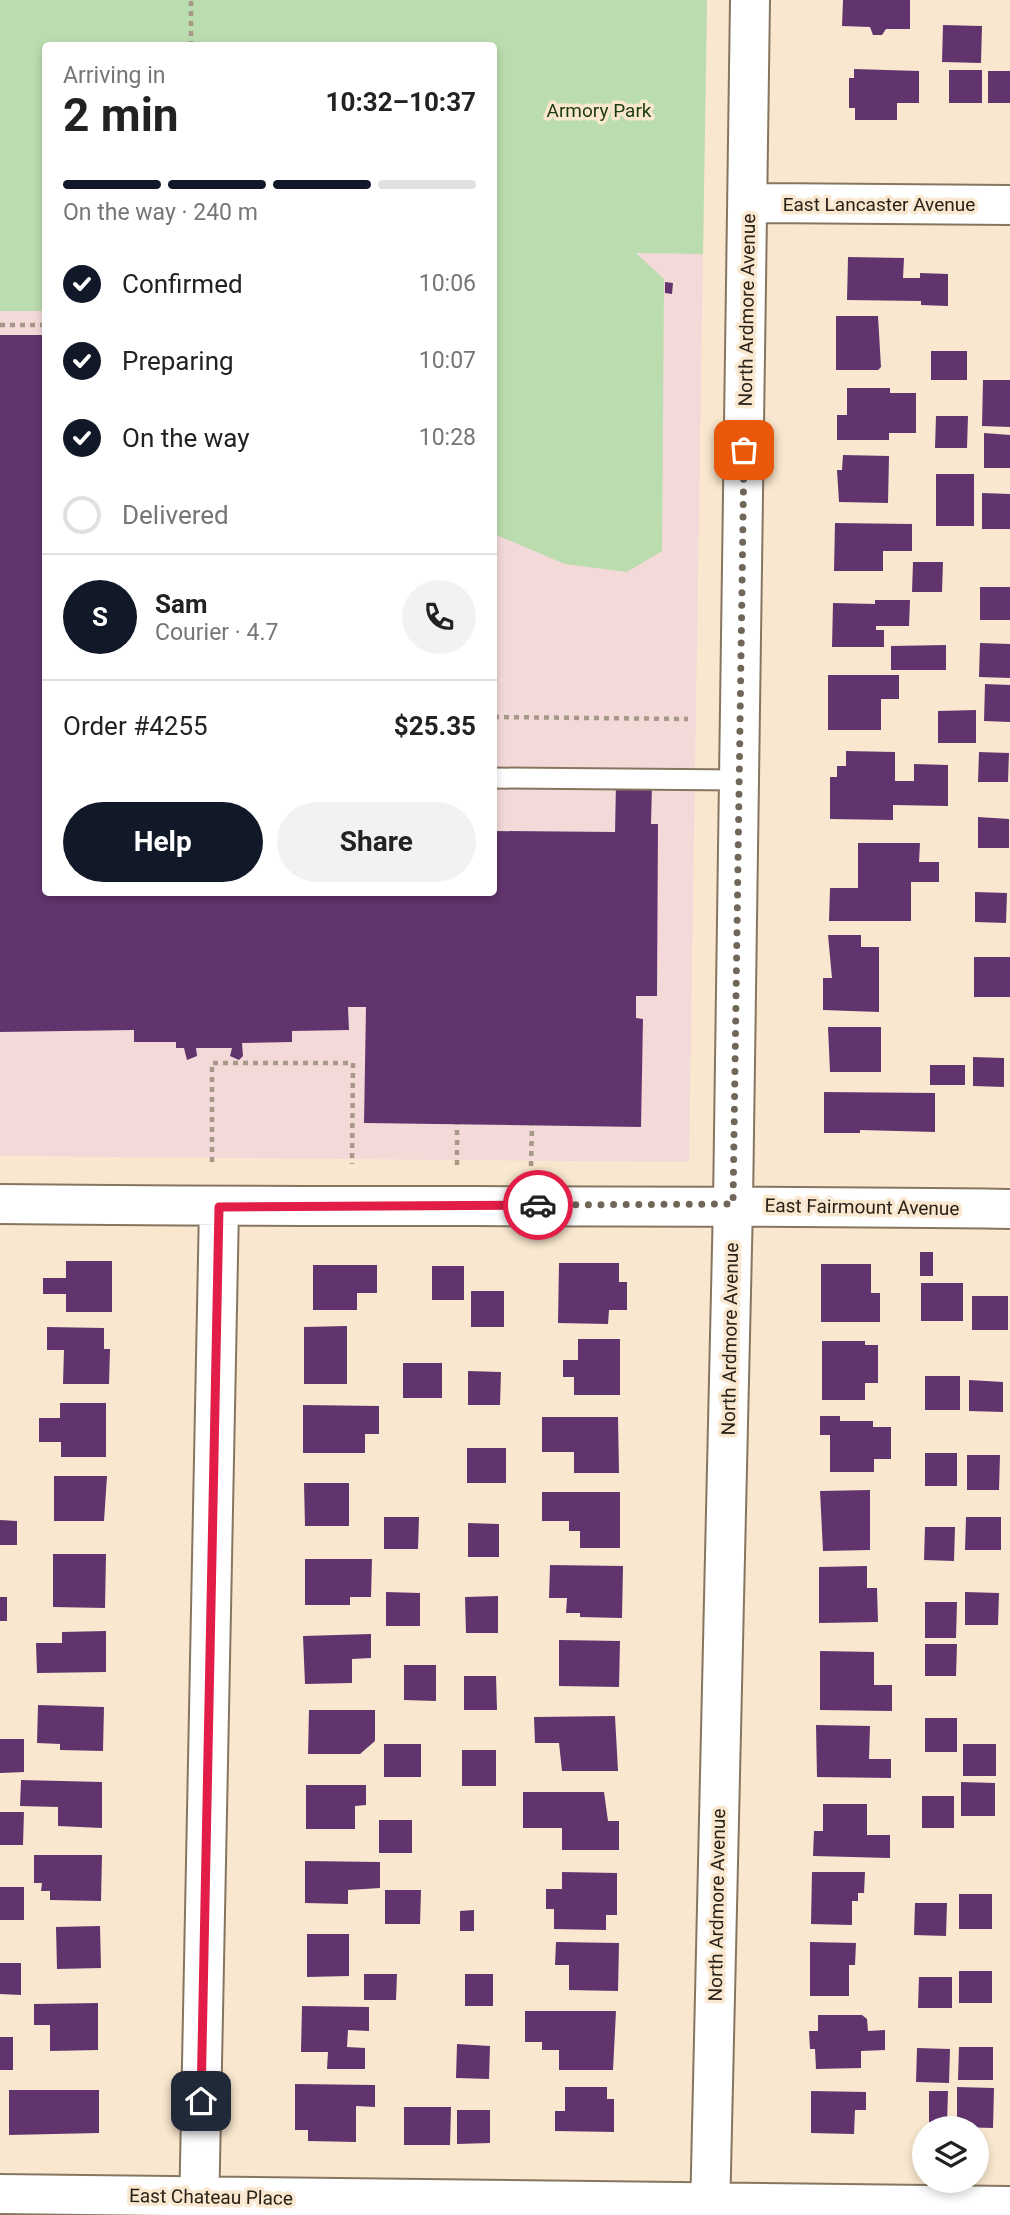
<!DOCTYPE html>
<meta charset="utf-8">
<style>
body{margin:0;font-family:Roboto,sans-serif;background:#f2f2f2;color:#222;height:100vh;display:flex;flex-direction:column;font-size:26px;white-space:nowrap}
*{box-sizing:border-box;margin:0}
p{font-size:23px;color:#767676}
.icon{flex:none;width:38px;height:38px;fill:none;stroke:currentColor;stroke-width:2;stroke-linecap:round;stroke-linejoin:round}
.map{position:relative;flex:1;overflow:hidden}
.side{position:absolute;left:42px;top:42px;width:455px;height:854px;display:flex;flex-direction:column;background:#fff;border-radius:7px;box-shadow:0 4px 10px #0003}
.side>*{flex:none}
.controls{position:absolute;left:912px;top:2116px;display:grid;gap:14px}
.controls a{display:grid;place-items:center;width:77px;height:77px;border-radius:50%;background:#fff;box-shadow:0 4px 10px #0003;font-size:35px}
.pin{position:absolute;display:grid;place-items:center;width:60px;height:60px;color:#fff;margin:-30px;border-radius:14px;box-shadow:0 4px 10px #0006}
.courier{position:absolute;display:grid;place-items:center;width:70px;height:70px;margin:-35px;border:5px solid #e11d48;border-radius:50%;background:#fff;color:#222;box-shadow:0 2px 9px #0007}
.overview em{font-style:normal;font-weight:700}
.overview div{display:flex;flex-direction:column-reverse}
.overview{display:flex;align-items:center;justify-content:space-between;height:119px;padding:0 21px}
h1{font-size:46px;font-weight:700;line-height:52px}
.bar{display:grid;grid-template-columns:repeat(4,1fr);gap:10px 7px;align-content:center;height:84px;padding:0 21px}
.bar i{height:9px;border-radius:5px;background:#e0e0e0}
.bar .selected{background:#111827}
.bar p{grid-column:span 4}
.line{display:flex;align-items:center;gap:18px;padding:0 21px;border-top:2px solid #e0e0e0}
.line div{flex:1}
.round{display:grid;place-items:center;flex:none;width:74px;height:74px;border-radius:37px;background:#f2f2f2}
ol{padding:0 21px;list-style:none}
li{display:flex;align-items:center;gap:21px;height:77px}
li p{margin-inline-start:auto}
li .icon{padding:7px;border-radius:50%;background:#111827;color:#fff;stroke-width:4}
li:last-child{color:#767676}
li i{width:38px;height:38px;border:4px solid #e0e0e0;border-radius:50%}
.cta{display:flex;gap:14px;margin-top:auto;padding:14px 21px}
.cta a{flex:1;height:80px;border-radius:42px;background:#111827;color:#fff;font-size:28px;font-weight:700;line-height:80px;text-align:center}
.cta a+a{background:#f2f2f2;color:#222}
.map>svg:first-child{display:block}
</style>
<div class="map">
<svg width="1010" height="2215" viewBox="0 0 1010 2215">
<rect width="100%" height="100%" fill="#f9e8cf"/>
<path fill="#f4d9d9" fill-rule="evenodd" d="M0 0H707L689 1162 0 1156ZM46 46H494V892H46Z"/>
<path fill="#bbdcaf" d="M0 0H707L703 254 636 253 664 279 662 551 627 572 565 564 494 534V46H46L45 311H0Z"/>
<path fill="#62346e" d="M843 0H910V29H886L882 35H873L870 27 842 26Z
M943 25 982 26 981 63 942 62Z
M854 69 919 71V103H897V120H855V108H849V78H854Z
M949 70H982V103H949Z
M988 71H1010V103H988Z
M848 257 904 258 903 278H920V273L948 274V306L921 305V301L847 300Z
M665 282 673 283 672 294 665 293Z
M836 316H878L881 367 878 370H836Z
M0 335H46V892H494V831L615 832 616 784 652 785 651 824H658L657 996H636V1018L643 1019 641 1127 364 1123 366 1007H348L349 1030 292 1031V1042L242 1043 243 1056 239 1060 230 1056 232 1048H196L197 1056 187 1060 184 1048H176V1042H134V1030L0 1032Z
M931 351H967V380H931Z
M983 380H1010V427L982 426Z
M847 388H890V393H916V433H889V440H837V415H847Z
M936 416H968L967 448H935Z
M984 433 1010 435V468H984Z
M843 455 889 456 888 503 839 502 837 470H842Z
M936 474H974V526H936Z
M982 493 1010 494V529H982Z
M835 523 912 524V551H883V571H834Z
M913 562H943L942 592H912Z
M980 587H1010V620H980Z
M875 600H910L909 626H876V630H884V647H832L833 603 875 604Z
M980 643 1010 644V678L979 677Z
M946 645V670H891V646Z
M828 675H899V699H881V730H828Z
M985 684 1010 685V722L984 721Z
M976 710V743H938V711Z
M846 751 895 752V781H914V764L948 765V806L893 805V820L830 819V777H837V766H846Z
M979 752 1009 753 1008 782H978Z
M978 817 1009 819V848H978Z
M858 843H920L919 862H939V882H911V921H829L830 888H858Z
M975 892 1007 893 1006 923 975 922Z
M828 935H861V947H879V1012L823 1010V978H832Z
M974 957H1010V997H974Z
M828 1027H881V1072H830Z
M973 1057 1004 1058V1087L973 1086Z
M930 1065H965V1085H930Z
M824 1092 935 1093V1132L860 1130V1133H824Z
M920 1252H933V1276H920Z
M66 1261H112V1312H66V1294H43V1278H66Z
M559 1263H619V1282H627V1310H609L608 1324 558 1323Z
M821 1264H871V1293H880V1322H821Z
M313 1265H377V1293H357V1310H313Z
M432 1266H464V1300H432Z
M921 1283H963V1321H921Z
M471 1291H504V1327H471Z
M972 1296H1008V1330H972Z
M347 1326V1384H304V1327Z
M47 1327 104 1328V1349H110L109 1384H63L64 1350H47Z
M578 1339H620V1395H574V1377H563V1360H578Z
M822 1341H865V1345H878V1383H865V1400H822Z
M403 1363H442V1398H403Z
M468 1371 501 1372 500 1405H468Z
M925 1376H960V1410H925Z
M969 1380 1003 1382V1412L969 1411Z
M60 1403H106V1457H61V1442H39V1418H60Z
M303 1405 379 1406V1434H365V1453H303Z
M820 1416H840V1421H873V1427H891V1459H874V1472H830V1435H820Z
M542 1417H618L619 1473H574V1452H542Z
M467 1448H506V1483H467Z
M925 1453H957V1486H925Z
M967 1455H1000L999 1490H967Z
M54 1476H107L104 1521H54Z
M304 1483H349V1526H305Z
M870 1490V1550L823 1551 820 1491Z
M542 1492H620V1548H580V1531H569V1521H542Z
M384 1517H419L418 1549H384Z
M966 1517H1001V1550H965Z
M0 1520 17 1521V1545H0Z
M468 1523 499 1524V1557H468Z
M925 1527H955L954 1561 924 1560Z
M53 1554H106L105 1608 53 1607Z
M305 1559H372L371 1597H350V1605H305Z
M550 1565 623 1566 622 1618 580 1617V1613H566L567 1598H549Z
M867 1566V1588H877L878 1622 819 1623V1567Z
M386 1592 420 1593V1626H386Z
M965 1592 999 1593 998 1625H965Z
M498 1596V1633H466L465 1597Z
M0 1597H7V1621H0Z
M925 1602H957L956 1638H925Z
M106 1631V1672L37 1673 36 1643H62V1632Z
M371 1634V1658L352 1659V1683L305 1684 303 1636Z
M559 1640 620 1641 619 1687 559 1686Z
M925 1644H957L956 1676H925Z
M820 1651 874 1652V1685H892V1711L820 1710Z
M404 1665H436V1701L404 1700Z
M464 1676H496L497 1710H464Z
M38 1705 104 1707 103 1751 60 1750V1744L37 1743Z
M309 1710H375V1741L360 1754H308Z
M615 1716 618 1771H562L559 1743H535L534 1717Z
M925 1718H957V1752H925Z
M816 1725 870 1726 869 1759H891V1778L817 1777Z
M0 1739H24V1772L0 1773Z
M384 1744H421V1777H384Z
M963 1744H996V1776H963Z
M462 1750H496V1786H462Z
M21 1780 102 1782V1828L58 1826V1807L20 1806Z
M961 1782 995 1783V1816H961Z
M306 1785H366V1805L355 1806V1829H306Z
M523 1792H604L608 1821H619V1850H562V1828H523Z
M922 1796H954V1828H922Z
M823 1804H867V1835H890V1858L813 1856 814 1831H823Z
M0 1812H24L23 1845H0Z
M379 1820H412V1853H379Z
M34 1855H102L101 1901 50 1900V1891H41L42 1883H34Z
M305 1861 380 1862V1888L348 1890V1904L305 1903Z
M562 1872 617 1873V1915H606V1930L554 1929V1909H546V1889H562Z
M812 1872H865L864 1893H858V1901H852V1925L811 1924Z
M0 1887H24V1920H0Z
M385 1890H421L420 1924H385Z
M959 1894H992V1929H959Z
M915 1903H947L946 1936 914 1935Z
M474 1910V1931H460V1911Z
M100 1926 101 1968 57 1969 56 1927Z
M307 1934H349V1976L307 1977Z
M556 1942 619 1943 618 1991 569 1990V1965H555Z
M810 1942 856 1943 855 1965H849V1996H810Z
M0 1963H21V1995L0 1994Z
M959 1971H992V2003H959Z
M364 1974H397L396 2000H364Z
M465 1974H493V2006H465Z
M919 1977H952V2008H918Z
M98 2003V2050L50 2051V2025H34V2004Z
M302 2006 369 2007V2031L348 2030 347 2047 365 2048V2069H327L328 2052H301Z
M525 2011H616L613 2070H559V2050H542V2042H525Z
M818 2015H862L867 2019 868 2031 885 2030V2050L861 2051V2068L816 2069 815 2049H810L809 2031H818Z
M0 2037H13V2070H0Z
M457 2044 490 2046 489 2079 456 2078Z
M959 2047H993V2080H958Z
M917 2048 950 2049 949 2083 916 2082Z
M295 2084 375 2085V2107L356 2106V2142L308 2141V2130H295Z
M565 2087H607V2099H614V2132L555 2131V2111H565Z
M957 2087 994 2088 993 2128 957 2127Z
M9 2090H99V2133L9 2135Z
M811 2091 866 2092V2110H855L854 2134 811 2133Z
M929 2091H948L947 2123 929 2122Z
M404 2107H451L450 2145H404Z
M457 2110H490V2143L457 2144Z"/>
<g fill="none" stroke-linecap="round" stroke-linejoin="round">
<g stroke="#867660" stroke-width="23">
<path id="lane" d="M494 778 739 780"/>
</g>
<g stroke="#867660" stroke-width="42">
<path id="street" d="M748 203 1010 205
M0 1204C337 1208 673 1204 1010 1209
M0 2194 1010 2206
M199 2215 219 1207
M710 2215 733 1204 750 0"/>
</g>
<path stroke="#a69987" stroke-width="4.5" stroke-dasharray="5 5" stroke-linecap="butt" d="M191 46V0
M0 325H46
M494 717 688 719
M212 1162V1063H353L352 1164
M457 1165V1124
M531 1166 532 1125"/>
<use href="#lane" stroke="#fff" stroke-width="19"/>
<use href="#street" stroke="#fff" stroke-width="38"/>
</g>
<g fill="none" stroke-linecap="round" stroke-linejoin="round">
<path stroke="#716759" stroke-width="7" stroke-dasharray="0 12.6" d="M538 1205 733 1204 744 450"/>
<path stroke="#e11d48" stroke-width="9" d="M201 2101 219 1207 538 1205"/>
</g>
<g text-anchor="middle" dominant-baseline="central" stroke-width="7" stroke-linejoin="round" paint-order="stroke">
<g font-size="19" fill="#1c3b0c" stroke="#f9e8cf">
<text x="599" y="110">Armory Park</text>
</g>
<g font-size="19" fill="#282219" stroke="#f9e8cf">
<text x="879" y="204">East Lancaster Avenue</text>
<text transform="translate(747 310) rotate(-89)">North Ardmore Avenue</text>
<text transform="translate(862 1207) rotate(1)">East Fairmount Avenue</text>
<text transform="translate(730 1339) rotate(-89)">North Ardmore Avenue</text>
<text transform="translate(717 1905) rotate(-89)">North Ardmore Avenue</text>
<text transform="translate(211 2197) rotate(1)">East Chateau Place</text>
</g>
</g>
</svg>
<div class="controls">
<a><svg class="icon" aria-label="layers" viewBox="0 0 24 24"><path d="M12 4l9 5-9 5-9-5zM3 14l9 5 9-5"/></svg></a>
</div>
<div class="pin" style="left:744px;top:450px;background:#ea580c"><svg class="icon" aria-label="bag" viewBox="0 0 24 24"><path d="M5 8h14l-1 12H6zM9 8a3 3 0 0 1 6 0"/></svg></div>
<div class="pin" style="left:201px;top:2101px;background:#1f2937"><svg class="icon" aria-label="home" viewBox="0 0 24 24"><path d="M3 11l9-7 9 7M6 9v11h12V9"/></svg></div>
<div class="courier" style="left:538px;top:1205px"><svg class="icon" aria-label="car" viewBox="0 0 24 24"><path d="M5 17H2v-5l4-1 3-4h7l3 4 3 1v5h-3M9 17h6M6 11h13"/><circle cx="7" cy="17" r="2"/><circle cx="17" cy="17" r="2"/></svg></div>
<section class="side">
<div class="overview"><div><h1>2 min</h1><p>Arriving in</p></div><em>10:32–10:37</em></div>
<div class="bar"><i class="selected"></i><i class="selected"></i><i class="selected"></i><i></i><p>On the way · 240 m</p></div>
<ol>
<li><svg class="icon" aria-label="check" viewBox="0 0 24 24"><path d="M5 12l5 5 9-10"/></svg>Confirmed<p>10:06</p></li>
<li><svg class="icon" aria-label="check" viewBox="0 0 24 24"><path d="M5 12l5 5 9-10"/></svg>Preparing<p>10:07</p></li>
<li><svg class="icon" aria-label="check" viewBox="0 0 24 24"><path d="M5 12l5 5 9-10"/></svg>On the way<p>10:28</p></li>
<li><i></i>Delivered</li>
</ol>
<div class="line" style="height:126px"><b class="round" style="background:#111827;color:#fff">S</b><div><b>Sam</b><p>Courier · 4.7</p></div><a class="round"><svg class="icon" aria-label="phone" viewBox="0 0 24 24"><path d="M5 4h4l2 5-3 2q2 4 5 5l2-3 5 2v4C11 20 4 13 5 4z"/></svg></a></div>
<div class="line" style="height:91px"><div>Order #4255</div><b>$25.35</b></div>
<div class="cta"><a>Help</a><a>Share</a></div>
</section>
</div>
